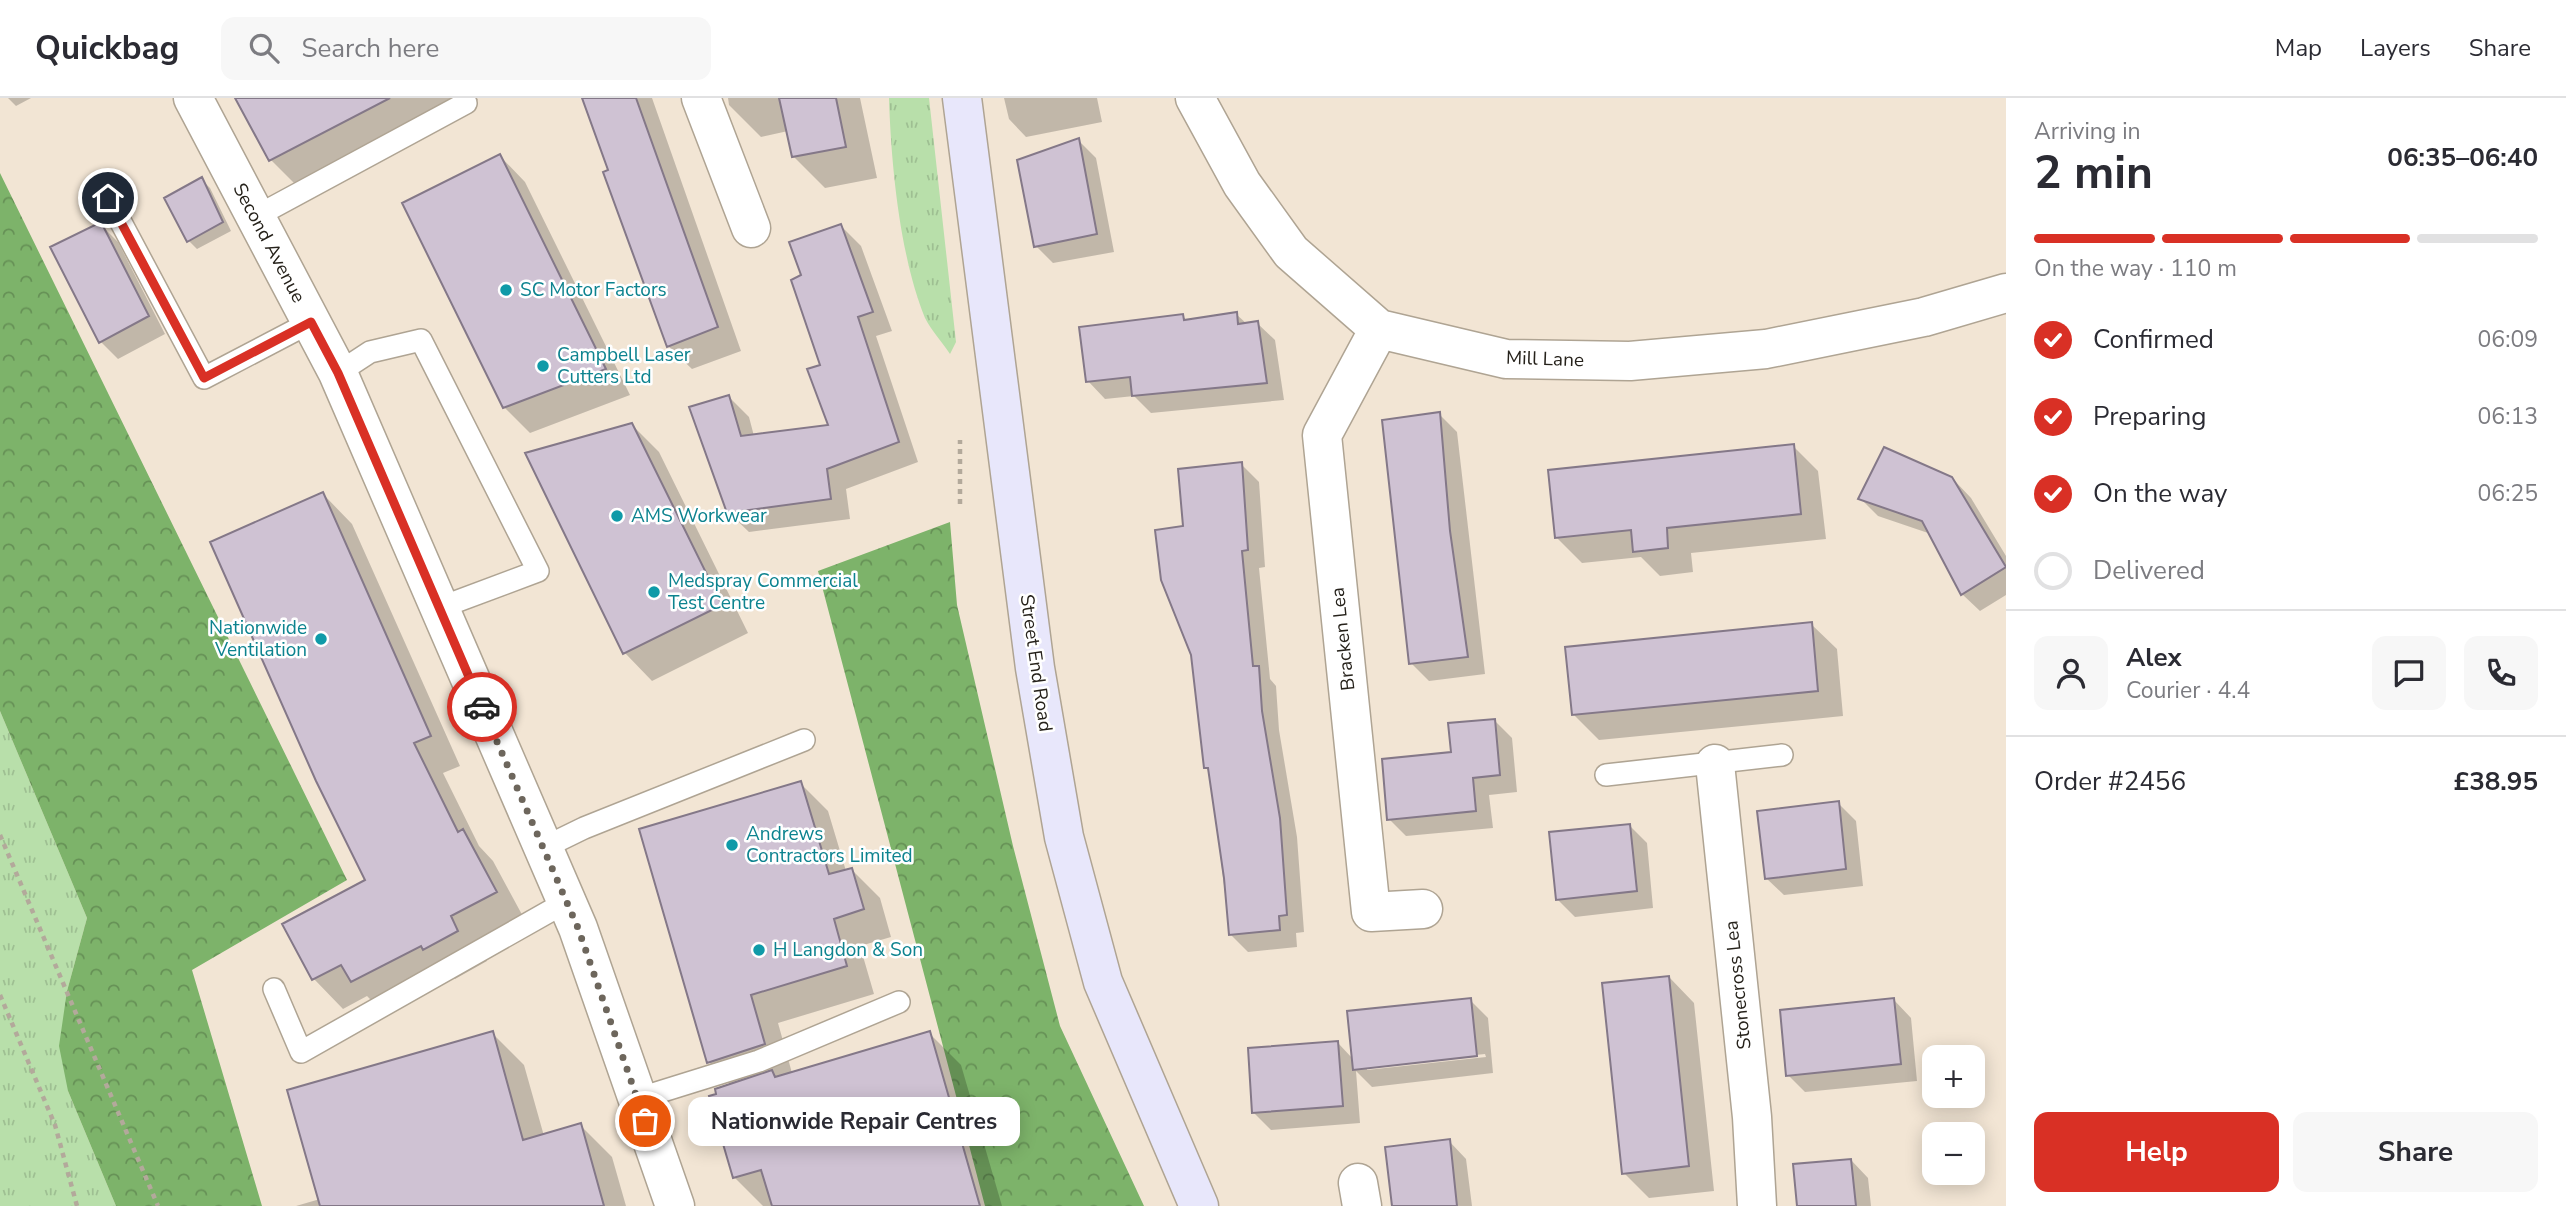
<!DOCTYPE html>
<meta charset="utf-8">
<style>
body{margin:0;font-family:"Nunito Sans",sans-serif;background:#f7f7f7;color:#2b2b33;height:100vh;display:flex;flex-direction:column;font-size:26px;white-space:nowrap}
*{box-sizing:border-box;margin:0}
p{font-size:23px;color:#7c7c81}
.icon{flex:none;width:38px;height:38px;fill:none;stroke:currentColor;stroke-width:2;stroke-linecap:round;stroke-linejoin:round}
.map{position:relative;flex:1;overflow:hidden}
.side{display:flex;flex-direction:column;background:#fff;width:560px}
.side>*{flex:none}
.fabs{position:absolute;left:1922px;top:947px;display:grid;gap:14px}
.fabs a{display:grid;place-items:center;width:63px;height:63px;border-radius:14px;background:#fff;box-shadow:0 4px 18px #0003;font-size:35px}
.pin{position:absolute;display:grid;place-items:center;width:60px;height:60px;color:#fff;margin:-30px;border:4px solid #fff;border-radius:50%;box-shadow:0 2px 7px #0007}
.courier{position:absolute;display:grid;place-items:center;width:70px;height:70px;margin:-35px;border:5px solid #d93025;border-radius:50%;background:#fff;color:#222;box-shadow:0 2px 9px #0007}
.bubble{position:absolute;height:49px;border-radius:14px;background:#fff;box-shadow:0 4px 18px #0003;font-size:23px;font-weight:700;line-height:49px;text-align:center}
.headline em{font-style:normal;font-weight:700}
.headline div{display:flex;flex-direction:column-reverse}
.headline{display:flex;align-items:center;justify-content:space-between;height:119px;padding:0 28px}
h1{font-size:46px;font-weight:700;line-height:52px}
.bar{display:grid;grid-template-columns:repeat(4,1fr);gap:10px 7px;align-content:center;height:84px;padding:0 28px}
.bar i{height:9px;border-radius:5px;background:#e1e1e2}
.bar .selected{background:#d93025}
.bar p{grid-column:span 4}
.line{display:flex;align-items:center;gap:18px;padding:0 28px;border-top:2px solid #e1e1e2}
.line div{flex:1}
.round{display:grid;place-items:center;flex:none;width:74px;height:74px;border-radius:14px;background:#f7f7f7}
ol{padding:0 28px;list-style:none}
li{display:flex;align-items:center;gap:21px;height:77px}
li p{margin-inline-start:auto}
li .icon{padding:7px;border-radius:50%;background:#d93025;color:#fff;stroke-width:4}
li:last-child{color:#7c7c81}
li i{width:38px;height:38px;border:4px solid #e1e1e2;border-radius:50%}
.action{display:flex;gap:14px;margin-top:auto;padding:14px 28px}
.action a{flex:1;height:80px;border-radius:14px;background:#d93025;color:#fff;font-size:28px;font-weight:700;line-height:80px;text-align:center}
.action a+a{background:#f7f7f7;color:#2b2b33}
header{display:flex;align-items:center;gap:42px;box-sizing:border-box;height:98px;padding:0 35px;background:#fff;border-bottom:2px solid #e1e1e2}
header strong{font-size:33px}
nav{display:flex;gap:38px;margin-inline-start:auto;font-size:24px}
.search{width:490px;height:63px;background:#f7f7f7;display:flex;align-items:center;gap:18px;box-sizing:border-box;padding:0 24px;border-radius:14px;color:#7c7c81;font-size:26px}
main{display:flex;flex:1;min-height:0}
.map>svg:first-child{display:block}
</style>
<header>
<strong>Quickbag</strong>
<div class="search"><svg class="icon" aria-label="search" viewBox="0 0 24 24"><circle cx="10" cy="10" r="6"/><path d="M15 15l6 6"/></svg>Search here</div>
<nav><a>Map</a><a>Layers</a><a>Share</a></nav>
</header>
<main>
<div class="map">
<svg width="2006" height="1108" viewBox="0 0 2006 1108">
<defs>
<pattern id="grass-tufts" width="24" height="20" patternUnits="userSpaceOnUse" patternTransform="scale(1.75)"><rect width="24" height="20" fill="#b8dfaa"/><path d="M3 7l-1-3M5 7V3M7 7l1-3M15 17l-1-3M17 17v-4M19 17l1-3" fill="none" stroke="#9ebf92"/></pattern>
<pattern id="forest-crowns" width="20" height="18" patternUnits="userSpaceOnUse" patternTransform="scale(1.75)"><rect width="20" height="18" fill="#7db36a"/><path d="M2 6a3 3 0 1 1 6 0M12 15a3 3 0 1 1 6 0" fill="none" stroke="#669156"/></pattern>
</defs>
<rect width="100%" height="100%" fill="#f2e5d4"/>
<path fill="url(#grass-tufts)" d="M889 0H929L956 244 950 256C942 244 931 232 925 220 900 159 891 66 889 0Z
M0 613 87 820 67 893 68 993 116 1108H0Z"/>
<path fill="url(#forest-crowns)" d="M0 75 347 782 192 872 262 1108H116L68 993 59 948 67 893 87 820 0 613Z
M950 424 957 507 1013 748 1060 928 1144 1108H985L818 473Z"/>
<path fill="#0003" fill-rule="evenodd" d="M8 0H31L16 8Z
M237 0H477L478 2 302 93 271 62Z
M583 0H652L741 253 692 271 668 248Z
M728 0H860L877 80 825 90 793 58 788 33 761 39 729 7Z
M1004 0H1097L1102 24 1026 39 1009 21Z
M1078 42 1096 60 1114 154 1053 165 1036 148Z
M500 58 525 84 630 297 530 335 504 309Z
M201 81 210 90 231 133 197 151 188 142Z
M100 126 118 144 165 236 118 261 100 243Z
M841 128 861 148 892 233 876 238 918 364 846 391 850 421 749 434 728 414 729 299 749 319 754 338 830 328 823 268Z
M1236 216 1247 226 1257 225 1275 242 1284 302 1151 315 1134 298 1105 301 1088 283 1182 218 1187 223Z
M1439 316 1457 334 1485 576 1429 583 1411 565Z
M632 327 659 354 748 535 652 583 625 555 528 356Z
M1793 348 1818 373 1826 441 1691 455 1693 474 1660 478 1641 459 1582 465 1556 439Z
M1241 366 1259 384 1265 469 1259 470 1270 581 1276 588 1279 632 1297 739 1304 834 1296 835 1297 849 1248 854 1230 836 1210 674 1206 670 1185 430Z
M1953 381 1971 400 2006 458V497L1980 513 1962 496 1931 436 1878 418 1860 400Z
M323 396 352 426 460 668 443 675 479 748 493 763 526 824 480 849 487 863 455 881 451 877 382 913 367 898 343 911 314 881 285 827 367 783Z
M1811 526 1837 551 1843 618 1599 642 1573 616Z
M1494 622 1512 640 1517 694 1489 697 1493 730 1406 738 1389 721 1453 656Z
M800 685 828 713 846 773 852 772 880 800 891 839 860 848 874 896 778 925 792 975 929 935 961 967 1002 1108H763L734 1079 731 987 709 964 641 732Z
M1838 705 1856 723 1863 788 1784 797 1766 780Z
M1629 727 1647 745 1653 810 1575 819 1557 801Z
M1669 879 1694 905 1714 1093 1649 1100 1624 1075Z
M1470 902 1488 920 1493 975 1372 989 1356 973 1360 1025 1271 1032 1254 1015 1338 945 1353 961ZM1485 956 1486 959 1367 972V968Z
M1894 902 1911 920 1917 983 1805 994 1788 977Z
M492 935 524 967 544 1038 580 1027 612 1059 626 1108H296L320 1101Z
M1449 1043 1466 1061 1472 1108H1394Z
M1851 1062 1868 1080 1871 1108H1798Z"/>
<path fill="#cfc2d3" stroke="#847888" stroke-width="2" d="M235 0H390L269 63Z
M582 0H636L718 229 667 249 603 74 608 72Z
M779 0H836L846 49 792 59Z
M1079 40 1097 136 1034 149 1017 62Z
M500 56 606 271 503 310 402 105Z
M202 79 223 124 187 144 164 100Z
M101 124 149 218 99 245 50 149Z
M841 126 873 214 858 219 899 344 827 371 831 401 727 415 689 309 729 297 741 338 828 327 807 271 820 267 791 182 801 177 789 144Z
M1237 214 1238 226 1258 223 1267 285 1132 298 1130 279 1086 284 1079 229 1183 216 1184 222Z
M1440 314 1450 433 1468 559 1409 566 1382 322Z
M632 325 722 507 623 556 525 355Z
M1794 346 1801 416 1667 430 1668 450 1633 454 1631 432 1555 440 1548 372Z
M1884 349 1952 379 2006 469 1961 497 1922 423 1858 401Z
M1242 364 1248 452 1242 453 1253 568H1259L1262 613 1280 720 1287 817 1279 818 1280 832 1229 837 1224 780 1208 670H1204L1191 557 1161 482 1155 432 1183 428 1178 371Z
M323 394 431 638 414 645 458 734 463 731 497 794 451 818 458 833 423 852 421 848 351 884 341 867 312 882 282 826 365 782 316 683 210 444Z
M1812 524 1818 593 1572 617 1565 549Z
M1495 621 1500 677 1473 680 1476 713 1387 722 1382 661 1451 654 1448 625Z
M801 683 829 776 852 770 864 811 834 821 847 868 751 897 765 946 707 965 639 731Z
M1839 703 1846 771 1765 781 1757 713Z
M1630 726 1637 793 1556 802 1549 734Z
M1669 878 1689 1068 1622 1076 1602 885Z
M1471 900 1477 958 1353 972 1347 913Z
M1894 900 1901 966 1786 978 1780 912Z
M493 933 523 1042 581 1025 604 1108H320L287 992Z
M930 933 980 1108H772L761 1072 733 1080 709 998 716 996 715 991 772 972 775 979Z
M1338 943 1343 1008 1252 1015 1248 950Z
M1450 1041 1457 1108H1392L1385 1049Z
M1851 1061 1856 1108H1797L1793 1066Z"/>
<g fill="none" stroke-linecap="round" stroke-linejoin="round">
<g stroke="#afa493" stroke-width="24">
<path id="lane" d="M108 100 204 280 311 224
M255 119 466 5
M338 275 370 254 421 242 538 473 439 510
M1606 677 1782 657
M543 750 584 730 804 642
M274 891 301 954 566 804
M637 1001 759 963 899 904"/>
</g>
<g stroke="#afa493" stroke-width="41">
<path id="street" d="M193 0 338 275 578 830 675 1108
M701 0 751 130
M1195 0 1242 86 1291 154 1379 231 1506 261 1630 263 1766 251 1924 219 2006 195
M1379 231 1322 337 1371 814 1423 811
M1715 666 1752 1019 1757 1108
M1358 1085 1362 1108"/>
</g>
<g stroke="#afa493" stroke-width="41">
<path id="secondary" d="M962 0 1035 570 1064 739 1103 884 1199 1108"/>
</g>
<path stroke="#b3a99b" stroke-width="4.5" stroke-dasharray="5 5" stroke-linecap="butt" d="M960 406V342
M0 737 158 1108
M0 897 55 1027 77 1108"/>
<use href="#lane" stroke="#fff" stroke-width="21"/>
<use href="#street" stroke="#fff" stroke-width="38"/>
<use href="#secondary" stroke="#e8e7fb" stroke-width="38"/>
</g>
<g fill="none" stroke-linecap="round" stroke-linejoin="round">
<path stroke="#6d665c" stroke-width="7" stroke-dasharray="0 12.6" d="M482 609 578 830 645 1023"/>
<path stroke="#d93025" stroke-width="9" d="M108 100 204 280 311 224 338 275 482 609"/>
</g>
<g fill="#0f9aa8" stroke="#fff" stroke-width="2.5">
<circle cx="506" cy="192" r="7"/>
<circle cx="543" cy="268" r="7"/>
<circle cx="617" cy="418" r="7"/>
<circle cx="654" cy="494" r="7"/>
<circle cx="321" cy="541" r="7"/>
<circle cx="732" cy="747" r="7"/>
<circle cx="759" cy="852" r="7"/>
</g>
<g text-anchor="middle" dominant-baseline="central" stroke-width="5" stroke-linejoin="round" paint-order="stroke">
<g font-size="19" fill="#26221b" stroke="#fff">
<text transform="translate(269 145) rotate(62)">Second Avenue</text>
<text transform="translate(1545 261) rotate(2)">Mill Lane</text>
<text transform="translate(1343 541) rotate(-96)">Bracken Lea</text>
<text transform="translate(1036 565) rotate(82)">Street End Road</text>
<text transform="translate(1738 887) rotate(-96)">Stonecross Lea</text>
</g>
<g font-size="19" fill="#0d838f" stroke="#fff" text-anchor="start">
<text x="520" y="192">SC Motor Factors</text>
<text x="557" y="257">Campbell Laser<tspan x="557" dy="22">Cutters Ltd</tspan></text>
<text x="631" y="418">AMS Workwear</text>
<text x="668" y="483">Medspray Commercial<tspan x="668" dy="22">Test Centre</tspan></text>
<text x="307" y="530" text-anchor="end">Nationwide<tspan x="307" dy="22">Ventilation</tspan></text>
<text x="746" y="736">Andrews<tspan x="746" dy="22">Contractors Limited</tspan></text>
<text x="773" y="852">H Langdon &amp; Son</text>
</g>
</g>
</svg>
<div class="fabs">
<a>+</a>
<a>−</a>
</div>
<div class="pin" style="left:645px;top:1023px;background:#ea580c"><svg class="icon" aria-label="bag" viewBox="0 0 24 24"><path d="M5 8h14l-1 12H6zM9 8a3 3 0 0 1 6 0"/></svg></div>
<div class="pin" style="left:108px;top:100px;background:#1f2937"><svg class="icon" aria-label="home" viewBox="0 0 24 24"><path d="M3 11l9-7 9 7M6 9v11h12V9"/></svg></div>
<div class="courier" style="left:482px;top:609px"><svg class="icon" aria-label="car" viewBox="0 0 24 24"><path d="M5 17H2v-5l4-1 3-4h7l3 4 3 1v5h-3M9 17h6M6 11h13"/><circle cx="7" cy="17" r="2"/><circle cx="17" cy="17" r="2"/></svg></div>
<div class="bubble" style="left:688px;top:999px;width:332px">Nationwide Repair Centres</div>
</div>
<section class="side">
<div class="headline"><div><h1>2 min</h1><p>Arriving in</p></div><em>06:35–06:40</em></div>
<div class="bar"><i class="selected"></i><i class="selected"></i><i class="selected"></i><i></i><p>On the way · 110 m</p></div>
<ol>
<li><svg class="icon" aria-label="check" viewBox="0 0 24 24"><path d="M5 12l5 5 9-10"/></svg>Confirmed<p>06:09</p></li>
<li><svg class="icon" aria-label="check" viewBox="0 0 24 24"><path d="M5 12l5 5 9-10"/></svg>Preparing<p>06:13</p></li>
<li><svg class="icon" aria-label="check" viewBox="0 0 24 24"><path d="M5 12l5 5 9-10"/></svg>On the way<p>06:25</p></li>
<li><i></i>Delivered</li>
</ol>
<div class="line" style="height:126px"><a class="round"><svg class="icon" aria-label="person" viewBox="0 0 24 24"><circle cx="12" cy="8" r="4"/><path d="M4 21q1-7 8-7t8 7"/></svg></a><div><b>Alex</b><p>Courier · 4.4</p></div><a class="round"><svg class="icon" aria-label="chat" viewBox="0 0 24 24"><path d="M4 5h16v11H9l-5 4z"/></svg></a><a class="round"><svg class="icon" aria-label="phone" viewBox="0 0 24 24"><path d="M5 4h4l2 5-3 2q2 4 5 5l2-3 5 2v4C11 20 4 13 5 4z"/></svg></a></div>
<div class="line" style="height:91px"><div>Order #2456</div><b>£38.95</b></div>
<div class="action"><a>Help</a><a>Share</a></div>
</section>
</main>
